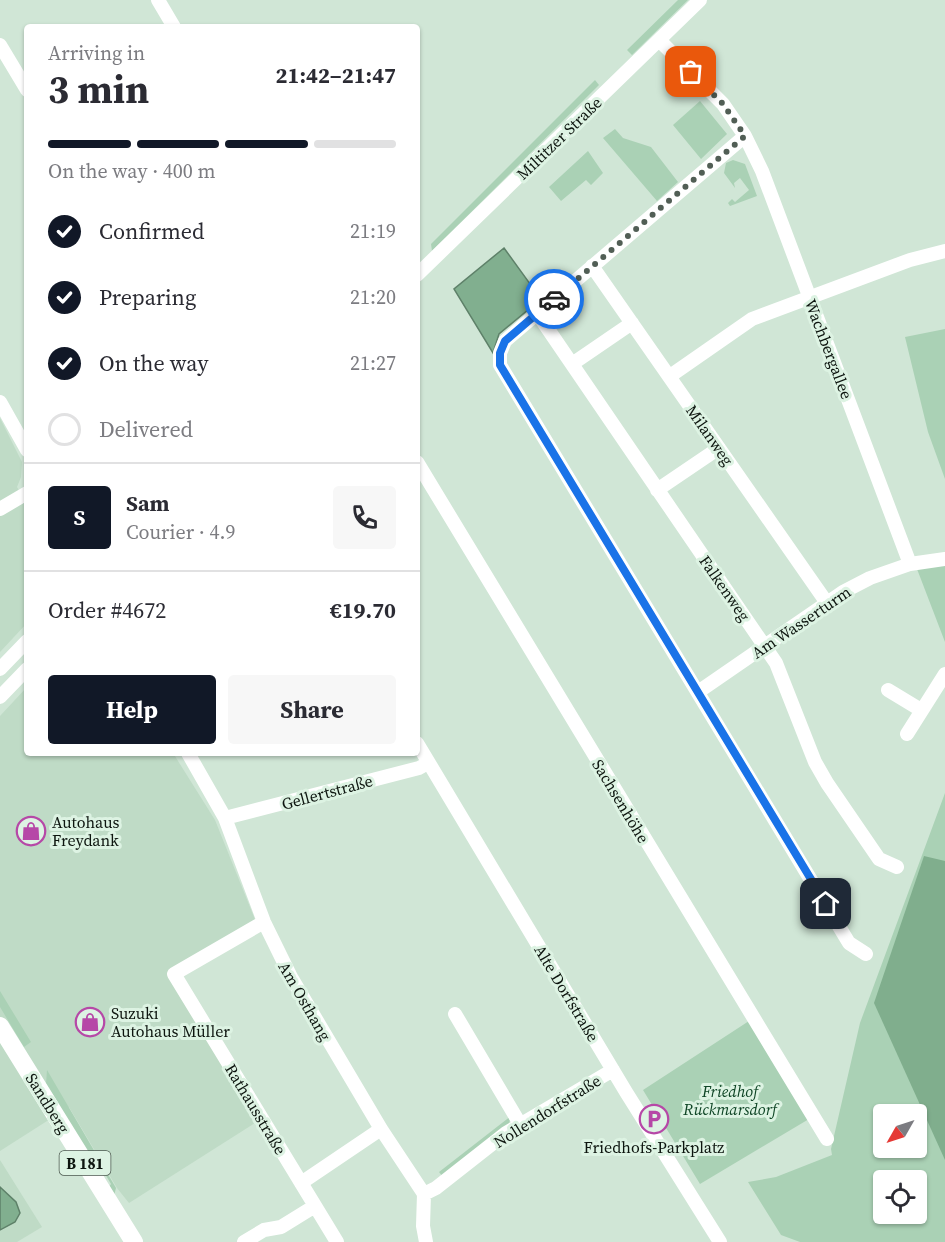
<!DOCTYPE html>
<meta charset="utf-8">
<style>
body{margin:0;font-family:"Source Serif 4",serif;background:#f7f7f7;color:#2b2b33;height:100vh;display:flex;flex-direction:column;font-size:22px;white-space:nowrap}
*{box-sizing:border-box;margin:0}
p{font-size:20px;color:#7c7c81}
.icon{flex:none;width:33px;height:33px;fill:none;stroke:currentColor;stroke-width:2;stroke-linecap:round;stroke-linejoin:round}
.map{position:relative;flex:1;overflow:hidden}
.sheet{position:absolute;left:24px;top:24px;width:396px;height:732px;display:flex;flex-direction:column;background:#fff;border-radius:6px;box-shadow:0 2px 4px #0004}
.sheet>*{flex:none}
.needle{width:39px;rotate:231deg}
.controls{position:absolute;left:873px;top:1104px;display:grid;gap:12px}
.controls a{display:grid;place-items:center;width:54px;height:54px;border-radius:6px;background:#fff;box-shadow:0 2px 4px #0004;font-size:30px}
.pin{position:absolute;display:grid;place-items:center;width:51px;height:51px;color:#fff;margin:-26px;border-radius:12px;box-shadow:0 3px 9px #0006}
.courier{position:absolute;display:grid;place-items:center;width:60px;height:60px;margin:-30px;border:4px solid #1a73e8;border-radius:50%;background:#fff;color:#222;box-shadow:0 2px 8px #0007}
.head em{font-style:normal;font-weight:700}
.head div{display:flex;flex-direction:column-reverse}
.head{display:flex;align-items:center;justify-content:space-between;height:102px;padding:0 24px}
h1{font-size:39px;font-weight:700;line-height:45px}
.bar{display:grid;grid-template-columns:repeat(4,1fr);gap:9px 6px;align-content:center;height:72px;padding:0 24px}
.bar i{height:8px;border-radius:4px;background:#e1e1e2}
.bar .active{background:#111827}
.bar p{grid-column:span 4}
.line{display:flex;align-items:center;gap:15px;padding:0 24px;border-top:2px solid #e1e1e2}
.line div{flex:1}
.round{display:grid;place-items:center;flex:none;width:63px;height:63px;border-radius:6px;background:#f7f7f7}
ol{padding:0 24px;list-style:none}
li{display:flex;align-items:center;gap:18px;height:66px}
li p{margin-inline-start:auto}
li .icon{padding:6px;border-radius:50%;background:#111827;color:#fff;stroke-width:4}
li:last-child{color:#7c7c81}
li i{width:33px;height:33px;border:3px solid #e1e1e2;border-radius:50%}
.cta{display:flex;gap:12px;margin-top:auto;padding:12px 24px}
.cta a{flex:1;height:69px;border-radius:6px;background:#111827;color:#fff;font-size:24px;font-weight:700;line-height:69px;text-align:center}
.cta a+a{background:#f7f7f7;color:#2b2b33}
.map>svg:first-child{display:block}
</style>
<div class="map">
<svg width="945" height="1242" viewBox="0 0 945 1242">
<rect width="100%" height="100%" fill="#d0e6d6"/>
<path fill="#bfdbc6" d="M0 418 22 462 21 477 17 487 27 504V623L0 652Z
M27 687V753H173L215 820 256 922 169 972 255 1123 129 1203 117 1188 69 1107 0 1151V716Z
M0 1160 42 1227 17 1242H0Z"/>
<path fill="#aad1b5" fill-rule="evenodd" d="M678 0H688L632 55 627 50Z
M595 80 599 85 432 251 431 244Z
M700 101 727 134 701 159 673 125Z
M615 129 623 138 651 147 678 182 657 201 603 138Z
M588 151 603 173 591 185 586 180 561 201 549 187Z
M733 160 745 164 757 196 730 206 728 203 732 199 735 202 749 190 740 178 734 183 735 188 724 173 726 163Z
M945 329V479L928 432 905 337Z
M945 565V642L917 569Z
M945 793V1242H800L781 1235 748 1182 776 1177 832 1155 831 1149 860 1023ZM884 1114H916V1148H884ZM884 1180H916V1214H884Z
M0 991 31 1042 24 1047 0 1007Z
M749 1021 809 1119 700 1184 643 1090Z
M47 1070 116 1188 114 1196 108 1188 111 1184 95 1157 89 1156 46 1084Z
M511 1116 509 1124 443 1177 439 1172Z"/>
<path fill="#80ae8d" d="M924 856 945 861V1160L874 1003Z"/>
<path fill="#81af8f" stroke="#5e8169" stroke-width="1.5" d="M504 248 541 299 499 334 493 353 454 289Z
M0 1187 16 1202 20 1213 15 1222 0 1230Z"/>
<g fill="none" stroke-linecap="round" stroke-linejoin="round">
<path stroke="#fff" stroke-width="14" d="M158 0 174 27
M660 41 723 104 745 136 505 341 500 353V365L849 943 866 954
M0 45 27 90
M745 136 762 171 910 564
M592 266 827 603
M417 275 700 0
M537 313 776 663 815 762 827 783 879 859 897 867
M572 364 632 323
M670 376 752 319 910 260 945 251
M0 402 27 450
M417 462 827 1139
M657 490 719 448
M0 509 27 493
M0 669 27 641
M888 690 921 710
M698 692 843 592 870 578 910 564 945 559
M0 697 27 669
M907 734 945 674
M417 743 626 1092 720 1242
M188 753 225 818 264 922 291 977 381 1129 424 1194 423 1226 426 1242
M225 818 419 768 428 763
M264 922 174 974 337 1242
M455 1014 520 1124
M301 1183 381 1129
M424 1194 436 1188 506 1133 613 1070
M244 1242 264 1230 281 1227 315 1206"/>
<path stroke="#fff" stroke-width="18" d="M0 1026 134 1242"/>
</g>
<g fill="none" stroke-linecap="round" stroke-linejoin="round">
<path stroke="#515e55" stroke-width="6" stroke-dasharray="0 10.8" d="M554 299 745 136 723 104 691 72"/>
<path stroke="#1a73e8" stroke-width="8" d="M554 299 505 341 500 353V365L826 904"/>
</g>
<defs>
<g id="shop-ring" transform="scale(1.5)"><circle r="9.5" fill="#ddf3e3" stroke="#b648a7" stroke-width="1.5"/><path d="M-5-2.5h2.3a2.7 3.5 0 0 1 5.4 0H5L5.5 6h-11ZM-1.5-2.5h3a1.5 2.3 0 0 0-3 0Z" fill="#b648a7"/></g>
<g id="parking-ring" transform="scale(1.5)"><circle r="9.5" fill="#ddf3e3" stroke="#b648a7" stroke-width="1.5"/><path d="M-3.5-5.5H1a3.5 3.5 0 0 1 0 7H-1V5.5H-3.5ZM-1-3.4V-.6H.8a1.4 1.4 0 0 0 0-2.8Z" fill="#b648a7"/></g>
</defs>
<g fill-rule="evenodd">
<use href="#shop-ring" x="31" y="831"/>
<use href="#shop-ring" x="90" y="1022"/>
<use href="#parking-ring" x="654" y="1119"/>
</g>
<g text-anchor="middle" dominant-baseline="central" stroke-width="6" stroke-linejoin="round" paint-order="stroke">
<rect fill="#ddf3e3" stroke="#4b584f" stroke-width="1.5" x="59.5" y="1151" width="51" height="24" rx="4.5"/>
<g font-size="15" font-weight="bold" fill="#0d150f">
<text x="85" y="1163">B 181</text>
</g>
<g font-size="16" fill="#0d150f" stroke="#ddf3e3">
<text transform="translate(559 138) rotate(-44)">Miltitzer Straße</text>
<text transform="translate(829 349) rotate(69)">Wachbergallee</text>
<text transform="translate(710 435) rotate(55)">Milanweg</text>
<text transform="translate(725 588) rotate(55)">Falkenweg</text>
<text transform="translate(801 622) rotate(-34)">Am Wasserturm</text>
<text transform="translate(327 792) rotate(-15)">Gellertstraße</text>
<text transform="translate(621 801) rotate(59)">Sachsenhöhe</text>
<text transform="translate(567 993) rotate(59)">Alte Dorfstraße</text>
<text transform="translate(305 1001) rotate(60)">Am Osthang</text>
<text transform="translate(48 1103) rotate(58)">Sandberg</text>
<text transform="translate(256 1109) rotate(59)">Rathausstraße</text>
<text transform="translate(547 1111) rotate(-32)">Nollendorfstraße</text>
</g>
<g font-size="16" fill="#0d150f" stroke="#ddf3e3" text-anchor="start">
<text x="52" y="822">Autohaus<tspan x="52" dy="18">Freydank</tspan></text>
<text x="111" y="1013">Suzuki<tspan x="111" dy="18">Autohaus Müller</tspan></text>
<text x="654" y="1147" text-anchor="middle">Friedhofs-Parkplatz</text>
</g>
<g font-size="16" font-style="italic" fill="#0e4525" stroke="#ddf3e3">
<text x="730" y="1091">Friedhof<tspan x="730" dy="18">Rückmarsdorf</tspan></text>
</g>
</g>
</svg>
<div class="controls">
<a><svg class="needle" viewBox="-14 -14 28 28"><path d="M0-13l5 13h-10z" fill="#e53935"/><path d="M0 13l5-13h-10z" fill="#7c7c81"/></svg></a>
<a><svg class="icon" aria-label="locate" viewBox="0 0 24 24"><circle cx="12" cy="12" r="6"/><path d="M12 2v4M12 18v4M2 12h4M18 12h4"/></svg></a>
</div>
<div class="pin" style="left:691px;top:72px;background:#ea580c"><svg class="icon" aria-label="bag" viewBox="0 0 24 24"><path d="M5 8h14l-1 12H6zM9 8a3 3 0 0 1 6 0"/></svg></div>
<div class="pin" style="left:826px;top:904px;background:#1f2937"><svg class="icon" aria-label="home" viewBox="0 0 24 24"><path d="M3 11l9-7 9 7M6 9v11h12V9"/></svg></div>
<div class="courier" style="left:554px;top:299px"><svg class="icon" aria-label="car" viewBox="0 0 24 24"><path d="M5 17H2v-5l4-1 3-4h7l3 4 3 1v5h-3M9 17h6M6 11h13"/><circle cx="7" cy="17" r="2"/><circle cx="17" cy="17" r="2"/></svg></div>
<section class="sheet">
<div class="head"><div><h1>3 min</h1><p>Arriving in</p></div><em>21:42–21:47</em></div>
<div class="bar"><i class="active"></i><i class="active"></i><i class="active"></i><i></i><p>On the way · 400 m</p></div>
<ol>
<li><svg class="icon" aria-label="check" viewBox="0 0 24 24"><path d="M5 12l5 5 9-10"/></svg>Confirmed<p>21:19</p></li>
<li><svg class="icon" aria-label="check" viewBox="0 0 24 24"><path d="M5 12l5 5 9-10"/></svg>Preparing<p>21:20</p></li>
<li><svg class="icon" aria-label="check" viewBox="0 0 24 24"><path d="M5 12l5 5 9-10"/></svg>On the way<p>21:27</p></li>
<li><i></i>Delivered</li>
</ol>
<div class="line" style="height:108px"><b class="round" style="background:#111827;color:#fff">S</b><div><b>Sam</b><p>Courier · 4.9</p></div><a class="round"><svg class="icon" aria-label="phone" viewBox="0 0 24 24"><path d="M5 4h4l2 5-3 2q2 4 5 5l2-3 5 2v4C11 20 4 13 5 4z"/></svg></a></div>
<div class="line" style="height:78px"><div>Order #4672</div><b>€19.70</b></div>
<div class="cta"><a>Help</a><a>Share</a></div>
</section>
</div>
